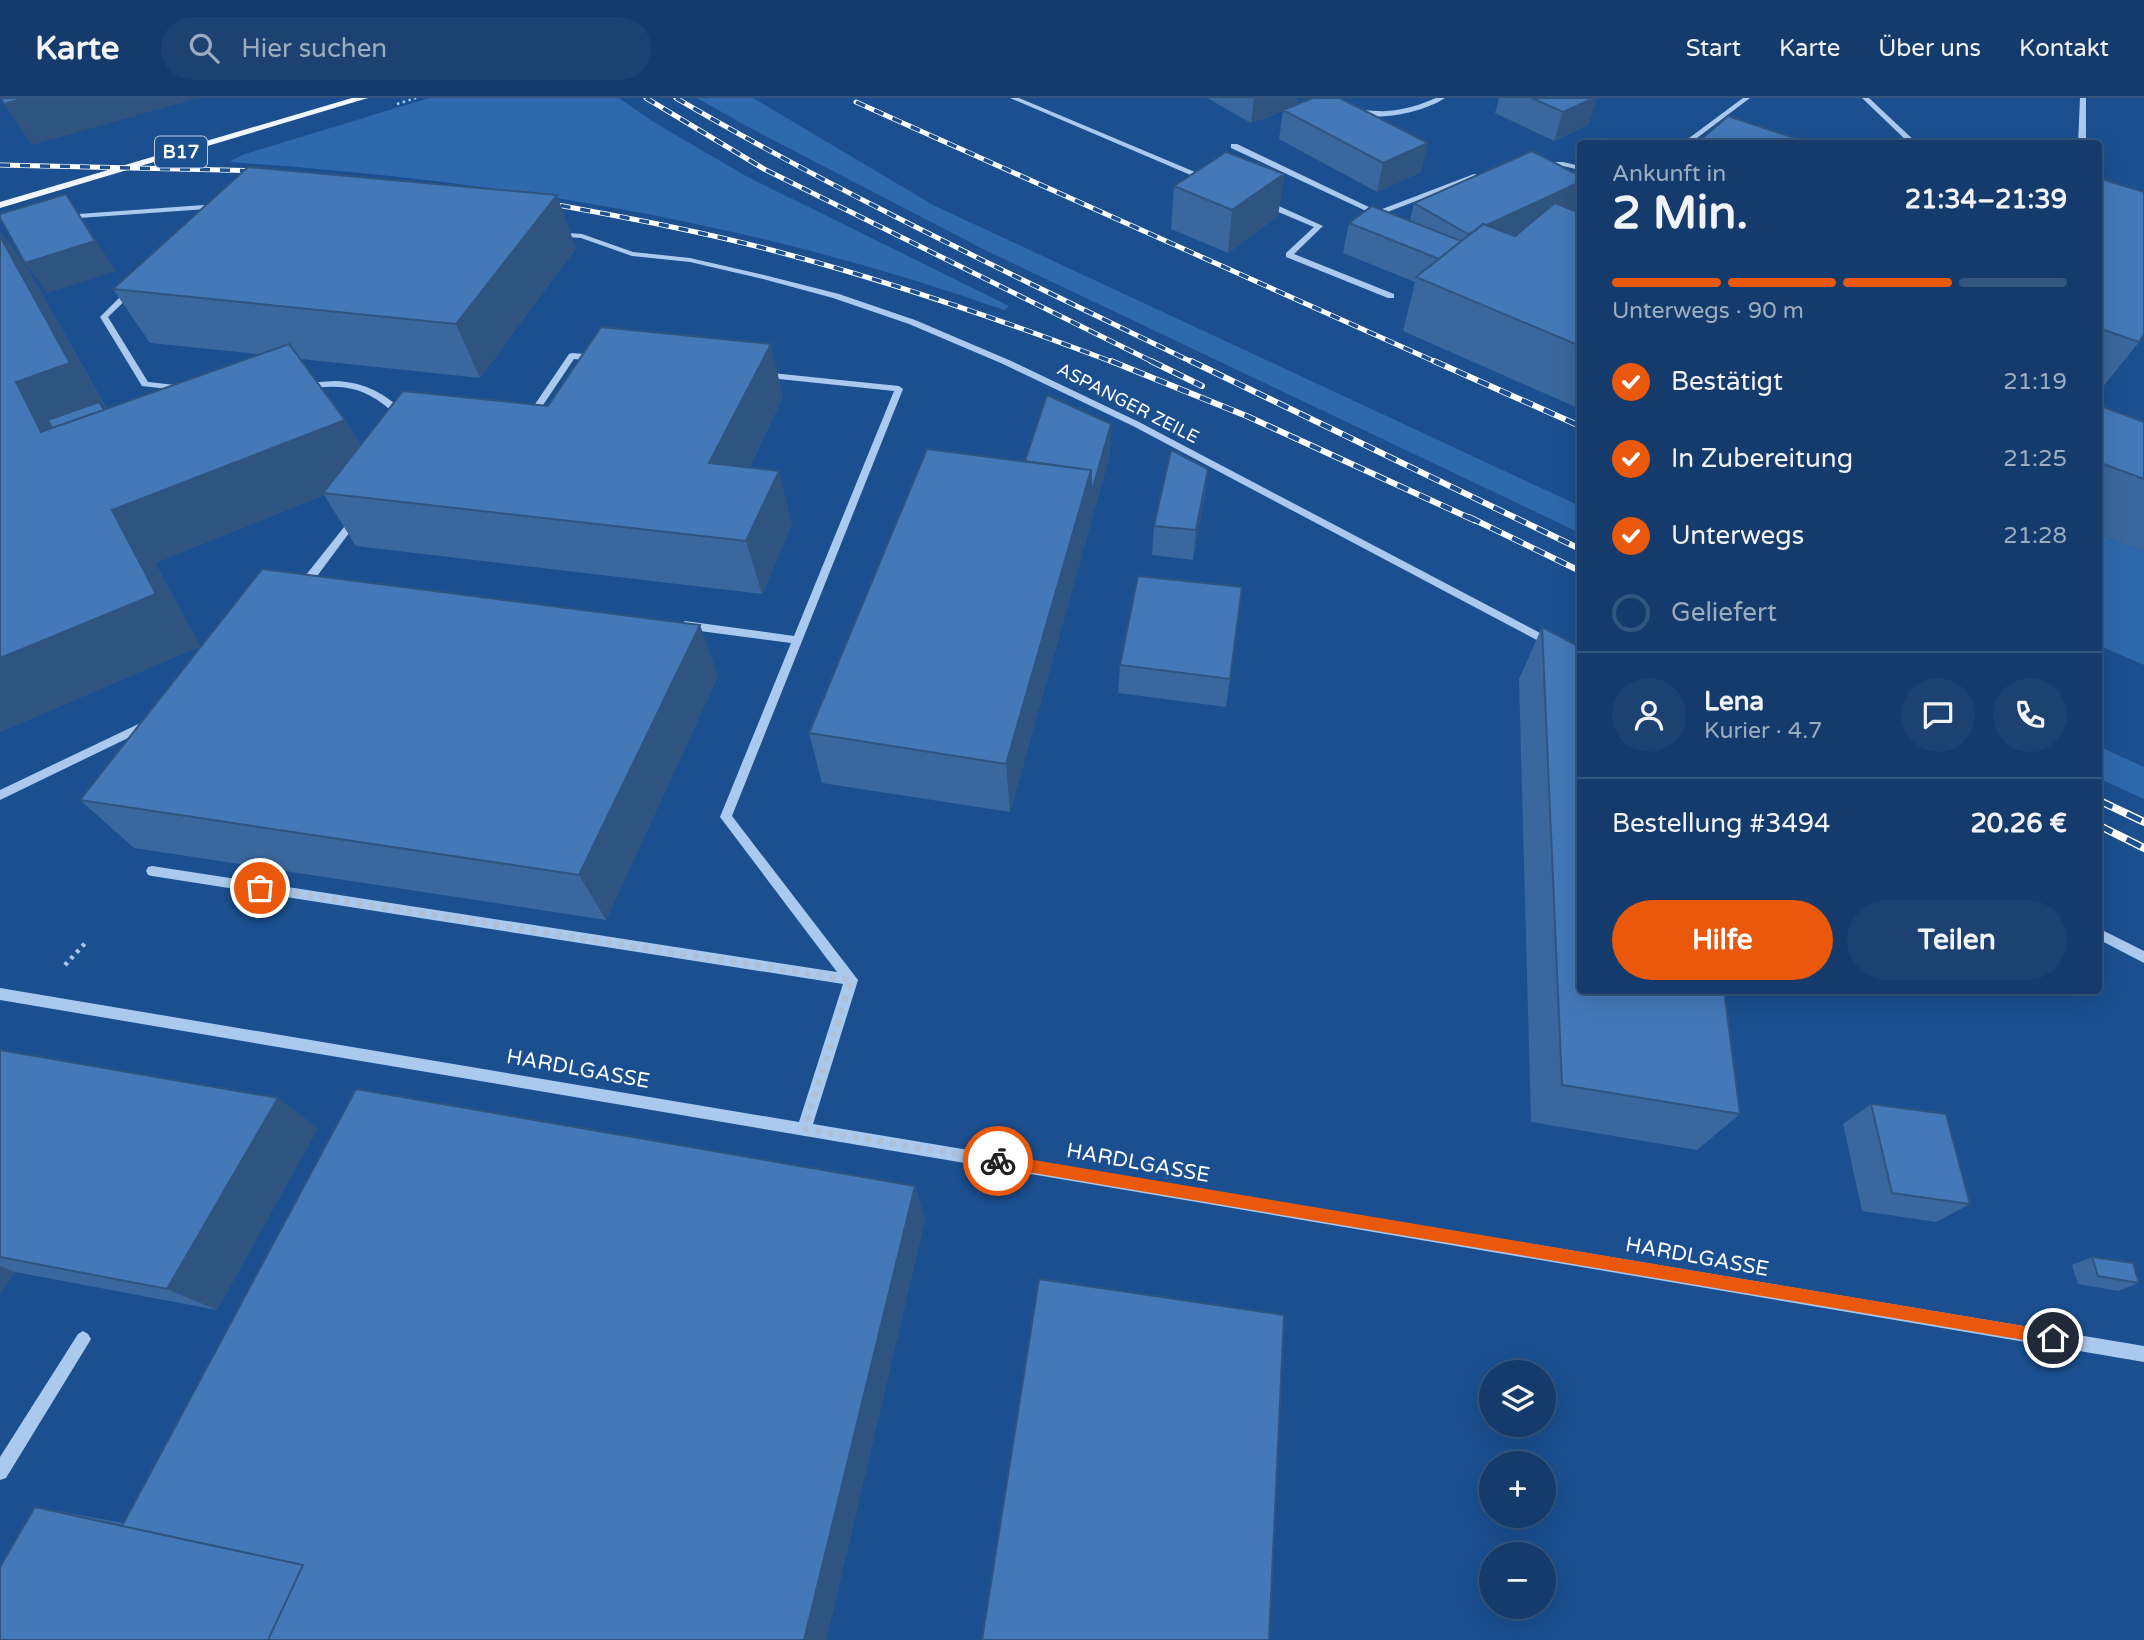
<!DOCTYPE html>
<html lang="de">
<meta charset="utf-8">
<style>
body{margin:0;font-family:"Varela Round",sans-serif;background:#1d4271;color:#f1f3f6;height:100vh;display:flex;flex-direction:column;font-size:26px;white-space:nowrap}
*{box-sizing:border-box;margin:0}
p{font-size:23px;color:#9dadc1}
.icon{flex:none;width:38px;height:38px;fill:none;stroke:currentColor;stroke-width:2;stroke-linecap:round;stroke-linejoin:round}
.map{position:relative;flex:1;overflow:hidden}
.drawer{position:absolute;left:1577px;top:42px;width:525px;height:854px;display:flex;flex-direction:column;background:#143b6b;border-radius:7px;box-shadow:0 7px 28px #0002,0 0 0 2px #33557e}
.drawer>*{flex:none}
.tools{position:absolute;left:1479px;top:1262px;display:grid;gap:14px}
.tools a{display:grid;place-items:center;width:77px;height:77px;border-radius:50%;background:#143b6b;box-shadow:0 7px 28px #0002,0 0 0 2px #33557e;font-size:35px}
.pin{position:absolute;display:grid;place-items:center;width:60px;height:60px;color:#fff;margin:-30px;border:4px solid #fff;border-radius:50%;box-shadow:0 2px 7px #0007}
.courier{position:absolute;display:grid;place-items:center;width:70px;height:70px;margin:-35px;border:5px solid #ea580c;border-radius:50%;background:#fff;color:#222;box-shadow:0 2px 9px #0007}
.summary em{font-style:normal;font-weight:700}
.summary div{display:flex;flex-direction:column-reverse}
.summary{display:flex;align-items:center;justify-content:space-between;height:119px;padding:0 35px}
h1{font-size:46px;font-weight:700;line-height:52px}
.bar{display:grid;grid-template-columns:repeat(4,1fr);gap:10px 7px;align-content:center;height:84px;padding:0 35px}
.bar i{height:9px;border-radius:5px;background:#33557e}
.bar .selected{background:#ea580c}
.bar p{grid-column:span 4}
.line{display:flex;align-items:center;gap:18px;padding:0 35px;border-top:2px solid #33557e}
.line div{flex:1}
.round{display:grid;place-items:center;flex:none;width:74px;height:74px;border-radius:37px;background:#1d4271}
ol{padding:0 35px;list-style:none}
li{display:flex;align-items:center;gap:21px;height:77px}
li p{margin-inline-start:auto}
li .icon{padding:7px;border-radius:50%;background:#ea580c;color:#fff;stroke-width:4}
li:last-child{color:#9dadc1}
li i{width:38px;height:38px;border:4px solid #33557e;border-radius:50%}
.cta{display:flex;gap:14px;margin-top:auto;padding:14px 35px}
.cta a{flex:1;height:80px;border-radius:42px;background:#ea580c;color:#fff;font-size:28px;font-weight:700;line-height:80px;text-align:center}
.cta a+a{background:#1d4271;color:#f1f3f6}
header{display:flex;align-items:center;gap:42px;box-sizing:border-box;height:98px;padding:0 35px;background:#143b6b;border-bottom:2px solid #33557e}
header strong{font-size:33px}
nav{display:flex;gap:38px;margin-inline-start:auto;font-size:24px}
.search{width:490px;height:63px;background:#1d4271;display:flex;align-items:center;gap:18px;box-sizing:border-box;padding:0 24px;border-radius:38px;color:#9dadc1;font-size:26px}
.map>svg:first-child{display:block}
</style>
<header>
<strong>Karte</strong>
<div class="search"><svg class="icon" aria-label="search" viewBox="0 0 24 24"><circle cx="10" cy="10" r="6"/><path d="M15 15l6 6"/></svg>Hier suchen</div>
<nav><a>Start</a><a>Karte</a><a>Über uns</a><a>Kontakt</a></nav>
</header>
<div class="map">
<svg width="2144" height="1542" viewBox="0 0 2144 1542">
<rect width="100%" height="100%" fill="#1b4f8f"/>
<path fill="#2e69ad" d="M429 0H619L652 23 746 78 1009 208 1004 212C751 123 497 82 229 64L242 57Z
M697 0H753L933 107 1580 408V435L985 152 750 30Z
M2098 436 2144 454V567L2098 547Z
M2098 648 2144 669V701L2098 680Z"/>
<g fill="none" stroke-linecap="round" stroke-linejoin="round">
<path stroke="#a9c9ee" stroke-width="2.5" stroke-dasharray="2.5 3.5" stroke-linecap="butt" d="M397 6 416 0"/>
<path stroke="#a9c9ee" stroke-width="4.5" stroke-dasharray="3.5 5" stroke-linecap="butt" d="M65 867 88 842"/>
<path fill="#a9c9ee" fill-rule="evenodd" d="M1010 0H1019L1214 82 1207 84Z
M1436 0H1445C1424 14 1376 25 1352 14 1362 10 1375 14 1386 13 1404 12 1420 7 1436 0Z
M1743 0H1750L1689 46H1681Z
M1862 0H1869L1918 46H1910Z
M2080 0H2086V46H2078Z
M1231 46H1237L1377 113 1474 76 1481 78 1377 118 1231 50Z
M1540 64H1563L1580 68V72L1563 68H1543L1539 66Z
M1262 103H1268L1323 128 1294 156 1394 196V200H1388L1286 159V155L1314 129 1262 107Z
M218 106H221V110L79 120 66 124 62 122 78 116Z
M554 134 582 136 633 154 690 160 764 177 839 196 915 222 1009 262 1139 324 1580 556V565L1133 328 1003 266 909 226 833 200 763 181 690 164 632 158 581 140 554 138Z
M129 190 136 192 108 219 148 284 184 288 187 289V293L142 288 100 219Z
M572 255 597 257 601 260 597 263 574 261 533 322H527V318L569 256Z
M762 274 899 288 903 291 732 718 858 882 813 1026 2144 1248V1264L0 902V890L799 1024 843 886 152 778 148 777 146 773 148 769 152 768 837 874 720 719 791 545 685 531 680 527 685 523 794 538 894 293 759 279 758 277Z
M335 283C365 284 388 296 408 319L403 322 400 321C378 299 358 287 326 289 317 289 307 292 300 288L304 285Z
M355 418 358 419V423L306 493H298V487L352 419Z
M151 620 155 621 157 624 155 627 0 702V692Z
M2098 830 2144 853V865L2098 841Z
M83 1233 88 1236 91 1241 88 1246 6 1380 0 1382V1359L78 1236Z"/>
<path fill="#f0f6ff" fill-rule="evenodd" d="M352 0H368L0 110V104Z"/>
<g stroke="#fff" stroke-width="5">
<path id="rail-far2" d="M646 0 764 71 1155 265
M676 0C844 98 1019 180 1194 265
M856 4 1438 265
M0 67 262 73
M541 104C623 119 706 134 786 156 898 186 1007 224 1115 265"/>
</g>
<g stroke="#fff" stroke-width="6">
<path id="rail-far1" d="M1111 263 1249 319 1476 423
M1151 263 1202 288
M1191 263 1580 451
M1434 263 1580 328
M1469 419 1580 473"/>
</g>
<g stroke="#fff" stroke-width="8">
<path id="rail" d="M2098 702 2144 724
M2098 727 2144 750"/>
</g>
<use href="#rail-far2" stroke="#1b4f8f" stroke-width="3.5" stroke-dasharray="10" stroke-linecap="butt"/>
<use href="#rail-far1" stroke="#1b4f8f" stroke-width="4.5" stroke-dasharray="12" stroke-linecap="butt"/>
<use href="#rail" stroke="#1b4f8f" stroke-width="5" stroke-dasharray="16" stroke-linecap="butt"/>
</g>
<path fill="#3a679d" d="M1207 0H1297L1296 7 1421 74 1377 94 1279 41 1283 13 1251 25Z
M1499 0H1597L1588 27 1554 43 1495 15Z
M1284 76 1278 118 1228 155 1171 131 1174 88Z
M2098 80 2139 244 2098 295Z
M1414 105 1576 110 1572 112 1580 115V311L1403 233 1415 184 1343 155 1349 125 1410 123Z
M576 150 480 280 301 261 345 322 360 347 548 308 783 299 749 370 792 426 762 496 356 448 324 397 155 465 200 548 0 634 26 168 107 311 259 256 150 245 113 191Z
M2098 307 2144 324V454L2098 436Z
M1110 356 1010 714 822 685 809 635Z
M1208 371 1204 401 1193 462 1152 457 1154 428Z
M1542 529 1580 892 1740 1016 1697 1052 1531 1024 1519 581Z
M1120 567 1230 581 1226 609 1118 595Z
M718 578 606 822 134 750 80 702Z
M0 952 318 1030 217 1212 15 1174 0 1196Z
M1871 1006 1970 1106 1936 1124 1862 1113 1843 1026Z
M925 1121 826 1542H0L35 1409 124 1425Z
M2092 1159 2139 1185 2118 1193 2078 1186 2072 1167Z"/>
<path fill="#305480" d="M25 0H199L32 47 4 6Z
M1254 0H1297L1296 8 1251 25Z
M1594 0H1597L1588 27 1554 43 1563 14Z
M1428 45 1421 74 1377 94 1383 65Z
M1284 76 1278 118 1228 155 1232 112Z
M1580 84V98L1576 110 1474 159 1461 162 1468 136Z
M66 96 116 173 47 195 25 165Z
M557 97 576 150 480 280 456 226Z
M0 132 26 168 111 319 41 334 16 284Z
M771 246 783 299 725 419 709 365Z
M345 322 376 376 323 395 324 397 155 465 200 548 0 634V560L112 412Z
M1111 326 1110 356 1010 714 1006 666 1091 372Z
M1208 371 1204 401 1193 462 1196 432Z
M779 373 792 426 762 496 746 443Z
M700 527 718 578 606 822 579 777Z
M278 1000 318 1030 217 1212 167 1191Z
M915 1088 925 1121 826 1542H804Z
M0 1168 15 1174 0 1196Z"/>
<path fill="#4478b7" stroke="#305480" stroke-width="2" d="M1 0H25L4 6Z
M1313 0H1340L1428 45 1383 65 1283 12Z
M1532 0H1594L1563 14Z
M1728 18 1812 46H1696Z
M1532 53 1580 78V84L1487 127 1483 126 1475 133 1468 136 1414 105Z
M1226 54 1284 76 1232 112 1174 88Z
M248 69 557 97 456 226 113 191Z
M2098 80 2144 94V236L2139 244 2098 230Z
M66 96 95 143 25 165 0 120V116Z
M1555 105 1580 115V248L1416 179 1483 126 1515 138Z
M1372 108 1461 143 1439 161 1349 125Z
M0 138 70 265 16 284 41 334 289 246 345 322 112 412 156 496 0 560Z
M601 229 771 246 709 365 779 373 746 443 323 395 403 293 548 308Z
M1047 297 1111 326 1091 396V372L1025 363Z
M99 304 104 312 52 330 48 322Z
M2098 307 2144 324V381L2098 364Z
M927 351 1091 372 1006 666 809 635Z
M1171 352 1208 371 1196 432 1154 428Z
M262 471 700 527 579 777 80 702Z
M1138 478 1242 489 1230 581 1120 567Z
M1542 529 1580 549V892H1724L1740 1016 1562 987Z
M0 952 278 1000 167 1191 0 1159Z
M356 991 915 1088 804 1542H268L303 1467 122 1428Z
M1871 1006 1946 1016 1970 1106 1892 1095Z
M2092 1159 2133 1165 2139 1185 2098 1178Z
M1039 1181 1284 1217 1269 1542H982Z
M35 1409 122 1428 303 1467 268 1542H0V1469Z"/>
<path fill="#ea580c" d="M998 1056 2053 1233 2058 1235 2060 1240 2058 1245 2053 1247 998 1069 992 1063Z"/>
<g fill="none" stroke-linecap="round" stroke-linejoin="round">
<path stroke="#afc1d8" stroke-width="7" stroke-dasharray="0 12.6" d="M260 790 851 882 804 1031 998 1063"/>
</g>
<g text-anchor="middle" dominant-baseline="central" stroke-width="5" stroke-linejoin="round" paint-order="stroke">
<g font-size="18" fill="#fff" stroke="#1b4f8f">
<text transform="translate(1128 305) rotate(27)">ASPANGER ZEILE</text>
</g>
<rect fill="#1b4f8f" stroke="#bbcadd" stroke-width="2" x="155" y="38.5" width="52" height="31" rx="5"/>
<g font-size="19" font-weight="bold" fill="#fff">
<text x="181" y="54">B17</text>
</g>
<g font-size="21" fill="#fff" stroke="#1b4f8f">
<text transform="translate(578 971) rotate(10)">HARDLGASSE</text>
<text transform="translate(1138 1065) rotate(10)">HARDLGASSE</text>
<text transform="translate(1697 1159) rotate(10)">HARDLGASSE</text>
</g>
</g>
</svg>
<div class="tools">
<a><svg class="icon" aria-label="layers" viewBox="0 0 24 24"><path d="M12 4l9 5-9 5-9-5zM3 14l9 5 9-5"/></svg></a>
<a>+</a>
<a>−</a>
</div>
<div class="pin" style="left:260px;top:790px;background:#ea580c"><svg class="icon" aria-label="bag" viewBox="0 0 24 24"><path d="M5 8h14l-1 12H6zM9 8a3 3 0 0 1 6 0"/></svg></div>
<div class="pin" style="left:2053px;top:1240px;background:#1f2937"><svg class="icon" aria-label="home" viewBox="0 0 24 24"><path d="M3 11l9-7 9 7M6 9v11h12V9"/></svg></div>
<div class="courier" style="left:998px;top:1063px"><svg class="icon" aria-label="bike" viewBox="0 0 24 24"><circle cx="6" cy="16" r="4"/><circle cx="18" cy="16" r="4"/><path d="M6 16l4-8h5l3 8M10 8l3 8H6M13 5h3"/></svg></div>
<section class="drawer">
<div class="summary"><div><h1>2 Min.</h1><p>Ankunft in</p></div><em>21:34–21:39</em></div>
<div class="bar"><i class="selected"></i><i class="selected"></i><i class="selected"></i><i></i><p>Unterwegs · 90 m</p></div>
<ol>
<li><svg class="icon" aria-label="check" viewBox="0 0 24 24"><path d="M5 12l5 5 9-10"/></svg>Bestätigt<p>21:19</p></li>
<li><svg class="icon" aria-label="check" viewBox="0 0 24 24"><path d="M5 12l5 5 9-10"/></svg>In Zubereitung<p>21:25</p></li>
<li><svg class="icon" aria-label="check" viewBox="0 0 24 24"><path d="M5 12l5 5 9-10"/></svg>Unterwegs<p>21:28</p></li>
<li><i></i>Geliefert</li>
</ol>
<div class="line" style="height:126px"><a class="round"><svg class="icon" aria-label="person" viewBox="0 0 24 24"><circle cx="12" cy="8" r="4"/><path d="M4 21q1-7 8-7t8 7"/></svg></a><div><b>Lena</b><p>Kurier · 4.7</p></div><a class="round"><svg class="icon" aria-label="chat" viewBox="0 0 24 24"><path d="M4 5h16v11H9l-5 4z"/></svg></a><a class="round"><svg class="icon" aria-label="phone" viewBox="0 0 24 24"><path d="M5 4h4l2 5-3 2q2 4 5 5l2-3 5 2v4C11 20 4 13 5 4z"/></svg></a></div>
<div class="line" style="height:91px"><div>Bestellung #3494</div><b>20.26 €</b></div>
<div class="cta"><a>Hilfe</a><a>Teilen</a></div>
</section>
</div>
